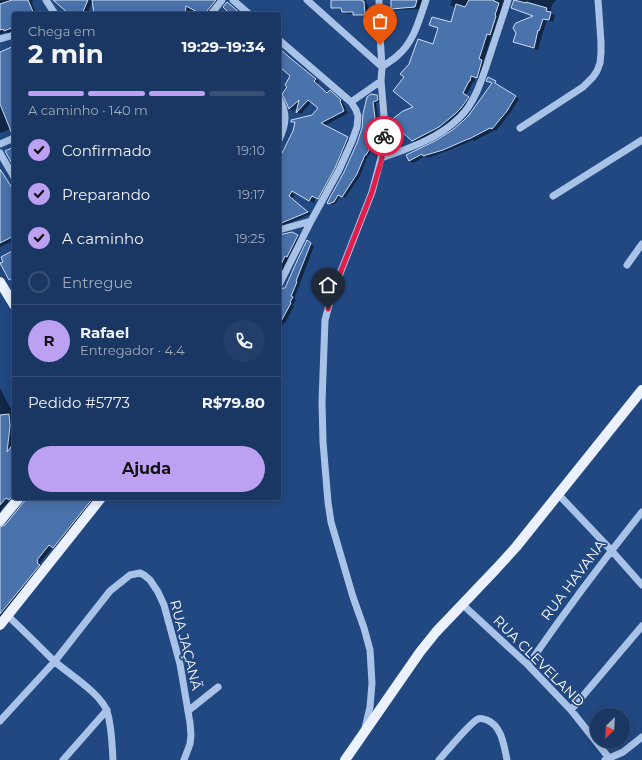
<!DOCTYPE html>
<html lang="pt">
<meta charset="utf-8">
<style>
body{margin:0;font-family:Montserrat,sans-serif;background:#233e68;color:#f1f3f6;height:100vh;display:flex;flex-direction:column;font-size:15px;white-space:nowrap}
*{box-sizing:border-box;margin:0}
p{font-size:13px;color:#9fabbe}
.icon{flex:none;width:22px;height:22px;fill:none;stroke:currentColor;stroke-width:2;stroke-linecap:round;stroke-linejoin:round}
.map{position:relative;flex:1;overflow:hidden}
.side{position:absolute;left:12px;top:12px;width:269px;height:488px;display:flex;flex-direction:column;background:#1a3662;border-radius:4px;box-shadow:0 2px 10px #0003,0 0 0 1px #385077}
.side>*{flex:none}
.needle{width:26px;rotate:204deg}
.tools{position:absolute;left:590px;top:708px;display:grid;gap:8px}
.tools a{display:grid;place-items:center;width:40px;height:40px;border-radius:50%;background:#1a3662;box-shadow:0 2px 10px #0003,0 0 0 1px #385077;font-size:20px}
.pin{position:absolute;display:grid;place-items:center;width:34px;height:34px;color:#fff;margin:-41px -17px;border-radius:50% 50% 50% 0;rotate:-45deg;box-shadow:0 0 4px #0007}
.pin .icon{rotate:45deg}
.courier{position:absolute;display:grid;place-items:center;width:40px;height:40px;margin:-20px;border:3px solid #e11d48;border-radius:50%;background:#fff;color:#222;box-shadow:0 1px 5px #0007}
.headline em{font-style:normal;font-weight:700}
.headline div{display:flex;flex-direction:column-reverse}
.headline{display:flex;align-items:center;justify-content:space-between;height:68px;padding:0 16px}
h1{font-size:26px;font-weight:700;line-height:30px}
.bar{display:grid;grid-template-columns:repeat(4,1fr);gap:6px 4px;align-content:center;height:48px;padding:0 16px}
.bar i{height:5px;border-radius:3px;background:#385077}
.bar .current{background:#bca0f2}
.bar p{grid-column:span 4}
.line{display:flex;align-items:center;gap:10px;padding:0 16px;border-top:1px solid #385077}
.line div{flex:1}
.round{display:grid;place-items:center;flex:none;width:42px;height:42px;border-radius:21px;background:#233e68}
ol{padding:0 16px;list-style:none}
li{display:flex;align-items:center;gap:12px;height:44px}
li p{margin-inline-start:auto}
li .icon{padding:4px;border-radius:50%;background:#bca0f2;color:#111;stroke-width:4}
li:last-child{color:#9fabbe}
li i{width:22px;height:22px;border:2px solid #385077;border-radius:50%}
.primary-button{display:flex;gap:8px;margin-top:auto;padding:8px 16px}
.primary-button a{flex:1;height:46px;border-radius:24px;background:#bca0f2;color:#111;font-size:16px;font-weight:700;line-height:46px;text-align:center}
.map>svg:first-child{display:block}
</style>
<div class="map">
<svg width="642" height="760" viewBox="0 0 642 760">
<rect width="100%" height="100%" fill="#224882"/>
<path fill="#0007" d="M0 0H32L33 2 32 3 36 14H14V31L9 33 6 32 0 34Z
M55 0H93L87 14H72Z
M93 0H222L211 14H93Z
M332 0H366V3L368 5 369 16H358L354 14H347L343 12 342 9H336L332 7Z
M392 0H422L419 9 396 10 392 8Z
M452 0H504L494 36H492L483 62 485 63 481 80 475 78 474 83 473 82 466 96 472 100 452 123 417 143 413 140 415 107 438 28 431 25 452 23 456 8 450 5Z
M515 0H556L552 5 550 13 555 15 553 22 547 20 543 32 538 50 518 43 534 16 513 8Z
M14 47V133L12 132 11 129 0 133V51L3 50 4 51Z
M279 48 319 82 318 84 328 93 334 94 344 103H343L348 113 324 126 351 140 322 200 316 197 314 203 291 190 279 173V147L284 150 294 131 295 123 292 121 313 116 320 107 312 101 301 114 298 112 299 106 293 111 290 109 287 101 288 87 291 76 279 65Z
M489 78 519 99 510 113 496 131 495 130 474 141 473 140 447 151 427 158 425 156 413 163 409 161 455 130 470 115 493 83 488 81Z
M377 96 380 97V101L376 103 378 119 372 143H373L369 156 368 155 360 176 345 198 341 195 336 203 332 205 328 203 344 173 358 143 363 129 364 115Z
M279 105 283 113 284 121 279 134Z
M0 167 14 195V240L0 247Z
M279 187 295 194 292 199 311 214 281 226 279 229Z
M292 233 301 238 289 257 279 277V236Z
M307 242 314 246 294 299 296 300 293 305 294 306 285 323 284 322 279 332V291L283 290 284 287 286 288Z
M14 252V281H13L9 279Z
M0 388 14 415V427L12 440 14 441V498L13 501 10 500 0 511 3 513 0 517Z
M29 498H99L57 549 53 547 40 563 41 564 40 565 43 567 0 619V533Z"/>
<path fill="#4a72ab" stroke="#ccdef6" d="M12 0H28L34 14H14V27L4 31 3 29 0 30V4Z
M53 0H88L82 14H69Z
M92 0H216L207 11 206 14H201L186 6 185 14H94Z
M331 0H362V1H364L365 15H353V12H342L341 8H331Z
M391 0H417L415 7 391 9Z
M469 0H494V1L499 3 495 15 496 16 490 35 487 34 479 59 482 60 477 78 471 76 470 81H469L463 93 469 97 461 108 455 114 439 127 412 141 390 121 403 111 413 107 393 91 404 77 400 74 409 64 418 39 433 44 438 28 429 25 432 17 451 22 456 4 465 7Z
M514 0 526 3V2L547 8 546 11 551 12 549 20 543 19 539 31 538 30 534 48 513 42 516 33 513 28 515 24 516 23 533 16 511 8Z
M227 2 233 7 241 14H230L223 7Z
M14 46V133L12 134 0 104V52Z
M279 48 289 57 316 79 314 81 327 93 330 90 341 100 340 101 344 111 321 123 348 137 335 168 318 199 312 196 309 201 292 191 289 196 308 212 279 224H280L279 225V159L293 131 295 122H291V120L312 115 318 108 308 100 296 113 299 100 289 109 286 102 282 94 287 87 285 85 290 76 279 66Z
M488 77 496 81 495 83 516 96 507 111 492 129 490 128 469 139H468L443 150 423 156 422 154 409 161 406 155 435 141 454 129 463 121 469 115 492 83 486 81Z
M371 94 377 95 378 100 373 102 375 117 370 140 371 141 369 150 366 155H365L357 174 342 197 338 195 334 202 328 204 327 203 344 172 357 143 362 128 363 114 367 97Z
M14 147V167L5 151Z
M0 169 14 191V236L0 243Z
M292 232 298 235 287 257 285 256 279 269V235Z
M307 240 311 243 296 281 297 282 291 296 293 297 290 302 291 303 279 325V290L283 288H285L297 261Z
M14 250V277L9 280 0 263 3 262 1 257Z
M9 414 10 426 7 452 14 443V486L11 490 14 492V494L9 500 6 498 0 505V415Z
M27 498H93L53 548 49 545 37 560 38 561 37 563 40 565 0 614V527L5 525Z"/>
<g fill="none" stroke-linecap="round" stroke-linejoin="round">
<path stroke="#a9c3e8" stroke-width="7" d="M46 0 55 14
M233 0 249 14
M307 0 382 67C387 63 393 60 397 56 414 42 419 20 426 0
M211 14 222 0
M0 39 14 35
M279 40 351 102
M279 98C288 114 286 124 279 140
M520 128 583 87 593 77 597 71 600 63 601 53V42L598 0
M0 144 14 138
M0 153 14 177
M381 158C408 149 439 138 459 118 476 102 483 76 490 55 496 37 502 18 508 0
M553 196 642 140
M279 230 311 221
M627 265 642 244
M279 285 311 221 339 170 352 141 357 127 358 116 356 110 351 102 381 81
M558 494 611 550 642 585
M462 604 528 665 571 710 609 758
M8 616C24 631 39 646 54 661 69 674 100 693 107 711 112 727 112 744 113 760
M528 665C564 613 602 562 642 512
M571 710 642 626
M188 711 218 687
M0 721 55 661 84 624 110 591 130 575 140 573 144 575 150 580 158 592 164 605 180 664 190 723 191 735 190 744 184 760
M365 728 370 707 372 683 370 650 364 628 353 597 331 522 328 502 323 442 322 402 325 320 332 294 372 192 381 158 384 136V115L381 81 382 67 380 35 379 0
M63 760 107 710
M439 760C445 753 471 722 478 719 480 718 484 719 487 720 502 726 504 746 507 760
M605 760 623 752 642 737"/>
<path stroke="#ebf1fe" stroke-width="10" d="M0 282 14 305
M0 521 19 498
M0 625 101 498
M345 760 420 652 436 632 496 569 516 547 642 390"/>
</g>
<g fill="none" stroke-linecap="round" stroke-linejoin="round">
<path stroke="#b2bfd3" stroke-width="4" stroke-dasharray="0 7.2" d="M380 45 382 67 381 81 384 115V136"/>
<path stroke="#e11d48" stroke-width="5" d="M328 309 332 294 372 192 382 158 384 136"/>
</g>
<g text-anchor="middle" dominant-baseline="central" stroke-width="3.5" stroke-linejoin="round" paint-order="stroke">
<g font-size="14" fill="#fff" stroke="#224882">
<text transform="translate(573 580) rotate(-53)">RUA HAVANA</text>
<text transform="translate(186 645) rotate(76)">RUA JAÇANÃ</text>
<text transform="translate(539 661) rotate(45)">RUA CLEVELAND</text>
</g>
</g>
</svg>
<div class="tools">
<a><svg class="needle" viewBox="-14 -14 28 28"><path d="M0-13l5 13h-10z" fill="#e53935"/><path d="M0 13l5-13h-10z" fill="#9fabbe"/></svg></a>
</div>
<div class="pin" style="left:380px;top:45px;background:#ea580c"><svg class="icon" aria-label="bag" viewBox="0 0 24 24"><path d="M5 8h14l-1 12H6zM9 8a3 3 0 0 1 6 0"/></svg></div>
<div class="pin" style="left:328px;top:309px;background:#1f2937"><svg class="icon" aria-label="home" viewBox="0 0 24 24"><path d="M3 11l9-7 9 7M6 9v11h12V9"/></svg></div>
<div class="courier" style="left:384px;top:136px"><svg class="icon" aria-label="bike" viewBox="0 0 24 24"><circle cx="6" cy="16" r="4"/><circle cx="18" cy="16" r="4"/><path d="M6 16l4-8h5l3 8M10 8l3 8H6M13 5h3"/></svg></div>
<section class="side">
<div class="headline"><div><h1>2 min</h1><p>Chega em</p></div><em>19:29–19:34</em></div>
<div class="bar"><i class="current"></i><i class="current"></i><i class="current"></i><i></i><p>A caminho · 140 m</p></div>
<ol>
<li><svg class="icon" aria-label="check" viewBox="0 0 24 24"><path d="M5 12l5 5 9-10"/></svg>Confirmado<p>19:10</p></li>
<li><svg class="icon" aria-label="check" viewBox="0 0 24 24"><path d="M5 12l5 5 9-10"/></svg>Preparando<p>19:17</p></li>
<li><svg class="icon" aria-label="check" viewBox="0 0 24 24"><path d="M5 12l5 5 9-10"/></svg>A caminho<p>19:25</p></li>
<li><i></i>Entregue</li>
</ol>
<div class="line" style="height:72px"><b class="round" style="background:#bca0f2;color:#111">R</b><div><b>Rafael</b><p>Entregador · 4.4</p></div><a class="round"><svg class="icon" aria-label="phone" viewBox="0 0 24 24"><path d="M5 4h4l2 5-3 2q2 4 5 5l2-3 5 2v4C11 20 4 13 5 4z"/></svg></a></div>
<div class="line" style="height:52px"><div>Pedido #5773</div><b>R$79.80</b></div>
<div class="primary-button"><a>Ajuda</a></div>
</section>
</div>
